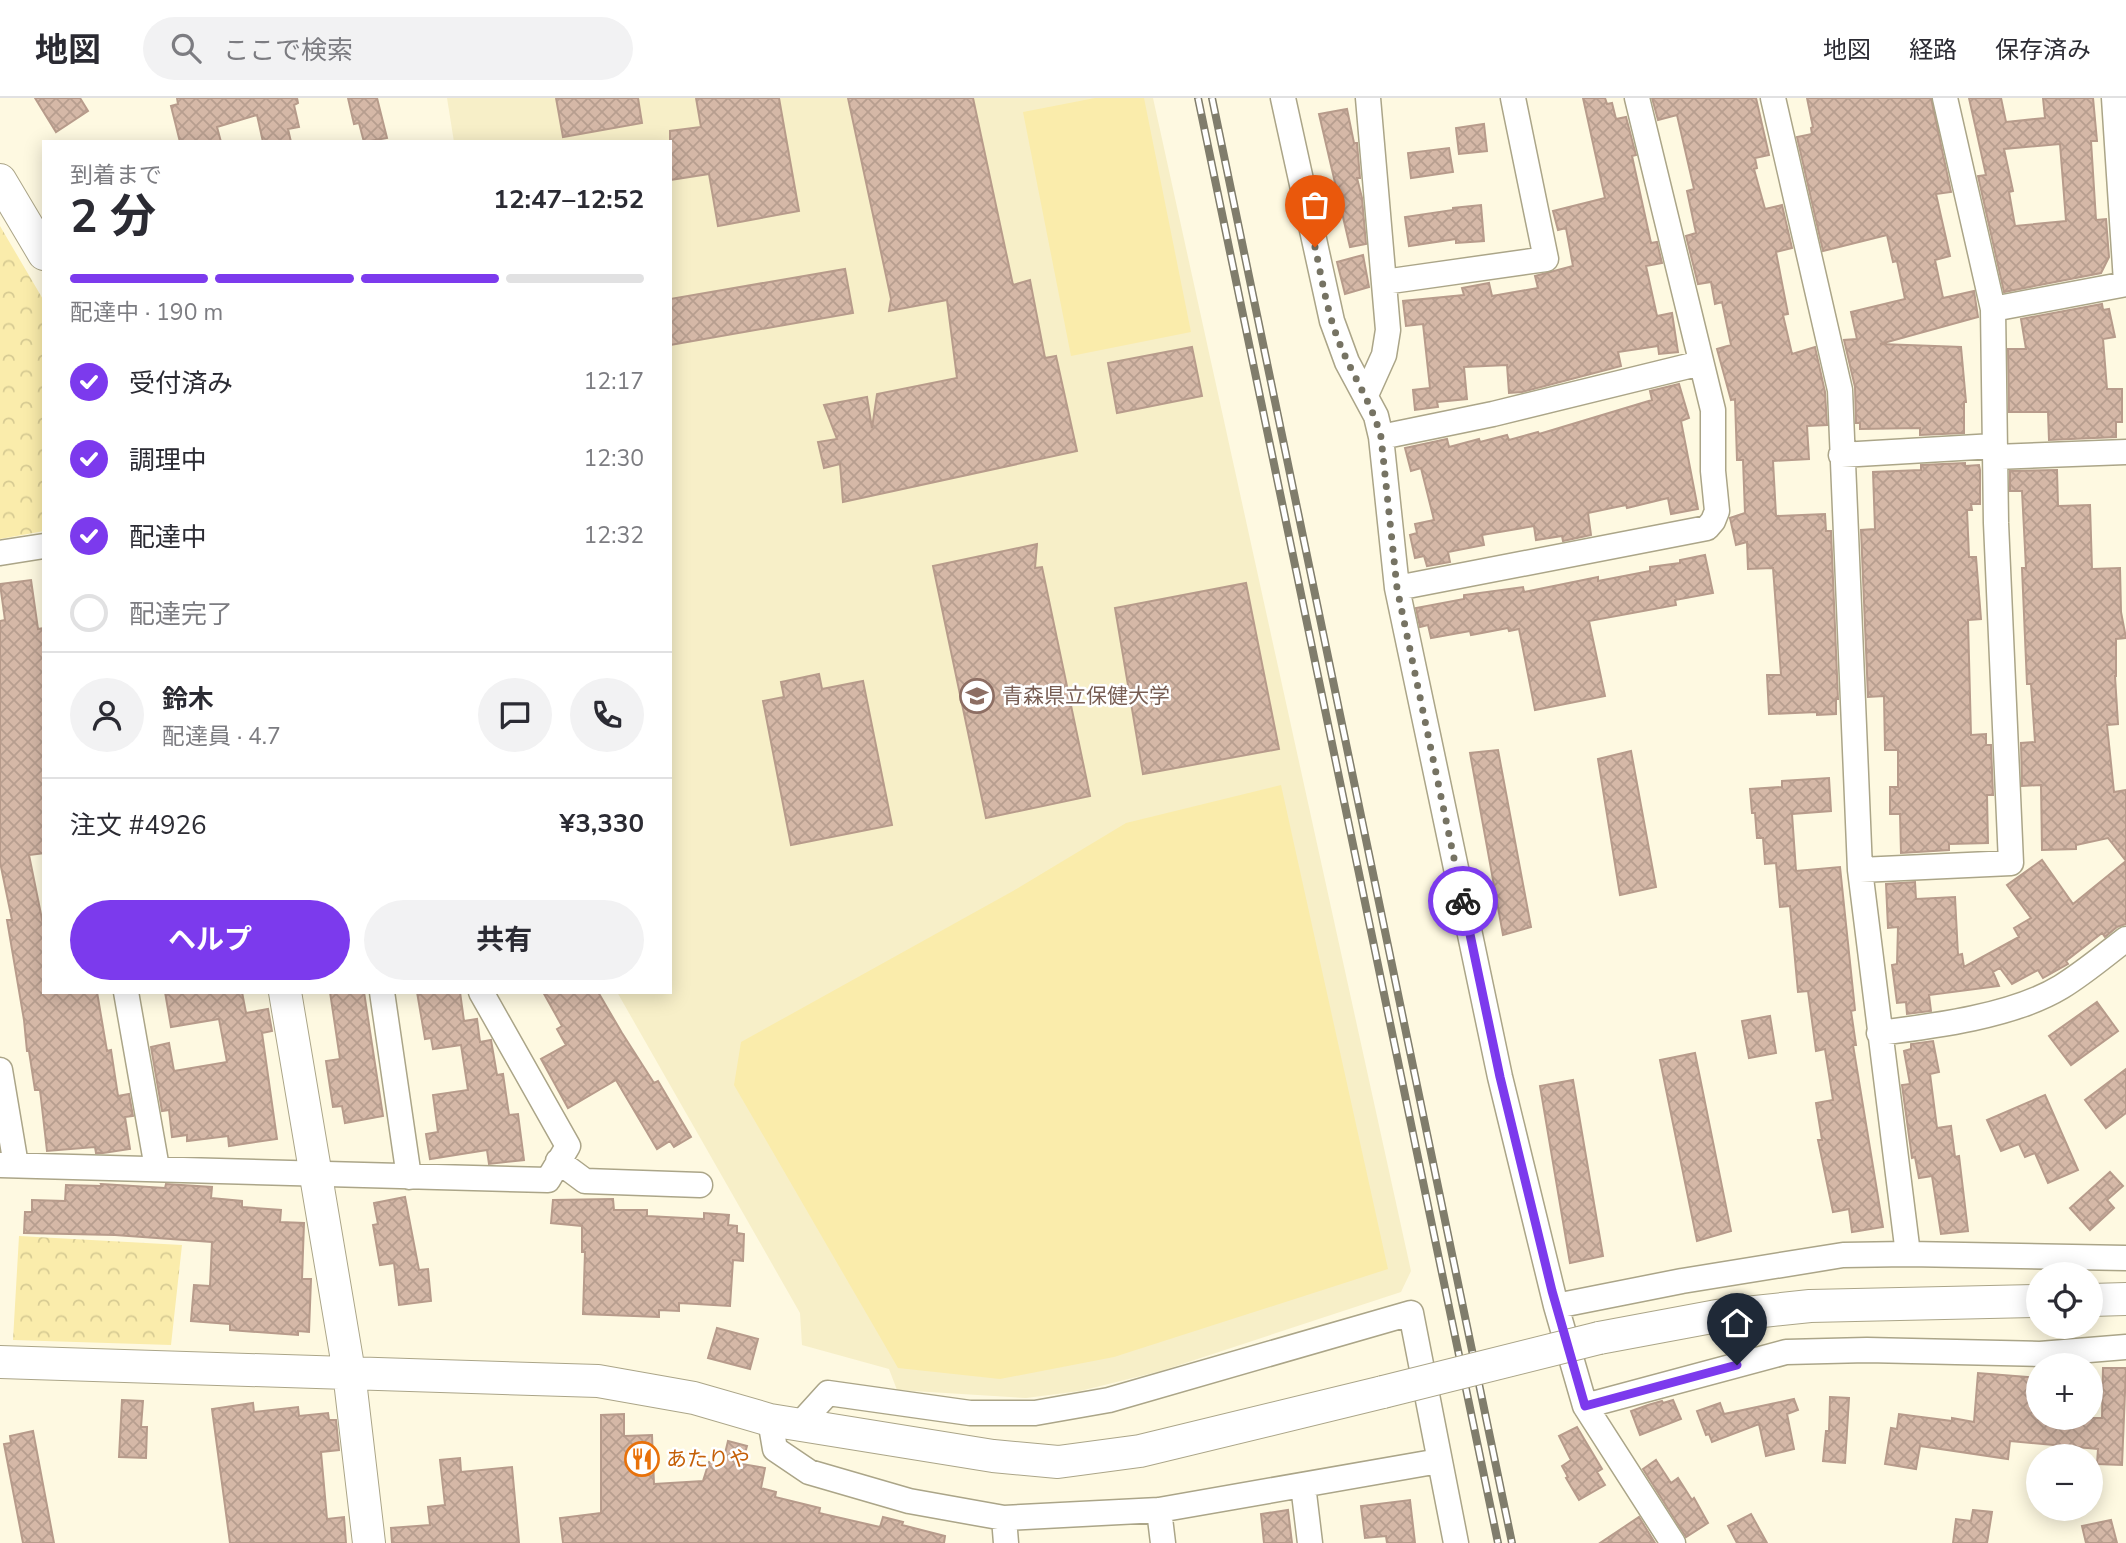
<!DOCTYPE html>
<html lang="ja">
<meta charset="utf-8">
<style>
body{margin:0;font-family:"Nunito Sans","Noto Sans JP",sans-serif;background:#f2f2f3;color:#2b2b33;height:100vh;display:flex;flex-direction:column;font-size:26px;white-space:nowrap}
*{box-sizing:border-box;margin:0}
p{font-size:23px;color:#7c7c81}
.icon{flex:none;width:38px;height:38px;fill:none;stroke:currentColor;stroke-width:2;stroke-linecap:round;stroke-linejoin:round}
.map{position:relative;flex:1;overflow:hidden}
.sheet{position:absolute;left:42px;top:42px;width:630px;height:854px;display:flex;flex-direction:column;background:#fff;border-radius:0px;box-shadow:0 4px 18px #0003}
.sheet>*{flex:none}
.fabs{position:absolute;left:2026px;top:1164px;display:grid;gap:14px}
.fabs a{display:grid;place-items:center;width:77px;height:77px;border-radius:50%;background:#fff;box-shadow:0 4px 18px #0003;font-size:35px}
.pin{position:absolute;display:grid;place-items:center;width:60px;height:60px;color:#fff;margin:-72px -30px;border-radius:50% 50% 50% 0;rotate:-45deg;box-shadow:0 0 7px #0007}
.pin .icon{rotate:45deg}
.courier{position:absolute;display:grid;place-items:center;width:70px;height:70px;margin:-35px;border:5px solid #7c3aed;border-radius:50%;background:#fff;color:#222;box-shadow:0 2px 9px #0007}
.summary em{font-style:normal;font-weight:700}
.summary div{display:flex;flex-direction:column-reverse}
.summary{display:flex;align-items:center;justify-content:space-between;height:119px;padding:0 28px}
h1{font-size:46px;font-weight:700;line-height:52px}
.bar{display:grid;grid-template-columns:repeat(4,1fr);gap:10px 7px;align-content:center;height:84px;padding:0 28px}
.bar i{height:9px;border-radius:5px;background:#e1e1e2}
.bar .on{background:#7c3aed}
.bar p{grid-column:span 4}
.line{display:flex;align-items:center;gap:18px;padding:0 28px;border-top:2px solid #e1e1e2}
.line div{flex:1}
.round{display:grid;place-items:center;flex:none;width:74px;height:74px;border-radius:37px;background:#f2f2f3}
ol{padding:0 28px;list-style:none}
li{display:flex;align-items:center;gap:21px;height:77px}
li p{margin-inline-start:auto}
li .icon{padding:7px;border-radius:50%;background:#7c3aed;color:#fff;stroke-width:4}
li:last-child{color:#7c7c81}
li i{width:38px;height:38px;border:4px solid #e1e1e2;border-radius:50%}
.primary-button{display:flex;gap:14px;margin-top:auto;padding:14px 28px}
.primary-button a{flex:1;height:80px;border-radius:42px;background:#7c3aed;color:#fff;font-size:28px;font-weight:700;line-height:80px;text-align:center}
.primary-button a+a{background:#f2f2f3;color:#2b2b33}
header{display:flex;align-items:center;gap:42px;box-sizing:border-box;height:98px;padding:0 35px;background:#fff;border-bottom:2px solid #e1e1e2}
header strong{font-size:33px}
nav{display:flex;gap:38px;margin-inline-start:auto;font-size:24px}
.search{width:490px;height:63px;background:#f2f2f3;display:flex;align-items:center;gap:18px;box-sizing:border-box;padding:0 24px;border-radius:38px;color:#7c7c81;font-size:26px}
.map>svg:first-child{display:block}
</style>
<header>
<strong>地図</strong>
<div class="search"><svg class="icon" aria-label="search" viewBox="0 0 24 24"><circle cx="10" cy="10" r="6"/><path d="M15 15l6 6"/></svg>ここで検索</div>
<nav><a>地図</a><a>経路</a><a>保存済み</a></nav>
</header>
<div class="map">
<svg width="2126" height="1445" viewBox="0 0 2126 1445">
<defs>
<pattern id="park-crowns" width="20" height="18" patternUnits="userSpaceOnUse" patternTransform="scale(1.75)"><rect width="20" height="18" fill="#faecab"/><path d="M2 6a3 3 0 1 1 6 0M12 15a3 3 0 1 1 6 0" fill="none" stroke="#d7cb93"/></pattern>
<pattern id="building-cross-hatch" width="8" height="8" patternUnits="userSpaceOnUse" patternTransform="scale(1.75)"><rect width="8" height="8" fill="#d5b8a7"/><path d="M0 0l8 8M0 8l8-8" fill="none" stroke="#b79e8f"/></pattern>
</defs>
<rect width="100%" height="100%" fill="#fef9e1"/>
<path fill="#f7efc8" d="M447 0H1153L1411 1173 1401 1194 1161 1273 1080 1293 1026 1300 897 1292 889 1271 802 1247 800 1215 617 894H670V44H454Z"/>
<path fill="url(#park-crowns)" d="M0 128 44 203V433L0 441Z
M19 1138 182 1147 171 1247 13 1242Z"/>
<path fill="#faecab" d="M1095 0H1144L1191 234 1071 258 1023 14Z
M1281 687 1388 1171 1114 1259 1000 1281 898 1270 734 987 741 944 1013 793 1126 725Z"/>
<path fill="url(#building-cross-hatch)" stroke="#b79b8b" stroke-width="2" fill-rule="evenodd" d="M35 0H80L88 13 56 34Z
M177 0H297L298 5 294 7 299 29 288 31 291 44H263L257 17 217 29 221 44H180L171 8 178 6Z
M348 0H377L387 40 364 44 359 25 354 26Z
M556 0H638L642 25 563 39Z
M696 0H779L799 113 718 128 709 76 670 82V33L701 29Z
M848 0H973L1013 187 1030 182 1045 260 1056 258 1077 353 843 404 840 366 824 370 818 344 837 341 824 307 867 299 872 330 877 296 957 280 947 202 889 213 891 201Z
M1583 0H1605L1607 6 1612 5 1616 21 1626 19 1636 57 1632 58 1651 145 1657 144 1662 165 1646 168 1657 218 1672 215 1678 254 1659 256 1658 248 1618 254 1621 268 1522 294 1509 295 1507 267 1464 269 1467 301 1437 304 1438 309 1415 312 1413 292 1430 290 1423 226 1406 228 1403 203 1464 197 1462 190 1489 185 1492 198 1538 190 1535 178 1573 168 1566 130 1558 132 1553 113 1605 100Z
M1652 0H1756L1769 57 1755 60 1757 70 1754 71 1765 111 1782 107 1792 150 1776 154 1788 216 1783 217 1792 256 1815 249 1825 294 1827 327 1807 328 1809 361 1773 363 1776 418 1825 416 1826 433H1831L1838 601H1836V616L1817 617V614L1769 616 1767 577H1781L1773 470 1748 471 1747 444 1736 447 1730 420 1745 415 1743 362H1737L1735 301 1731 302 1717 251 1731 247 1722 204 1715 206 1711 184 1698 186 1686 138 1696 135 1687 93 1694 91 1677 17 1658 22Z
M1807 0H1931L1951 94 1936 96 1950 158 1935 162 1943 200 1974 193 1978 219 1880 246 1961 249 1966 304H1964V335L1920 337V330L1860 331V325H1856L1855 289 1844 242 1857 241 1851 214 1905 201 1897 163 1893 164 1887 137 1823 153 1797 39 1812 36 1811 30 1813 29Z
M1969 0H2001L2006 24 2045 20 2043 0H2093L2097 43H2091L2096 122 2106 121 2109 159 2101 175 2004 194 1978 78 1986 77ZM2060 46 2066 123 2015 128 2009 94 2013 93 2004 51Z
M1347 11 1354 45H1357L1360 80H1357L1362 100 1366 146 1350 149 1319 16Z
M1484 26 1487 53 1459 56 1456 30Z
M1449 50 1453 74 1411 80 1408 55Z
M1481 107 1484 143 1456 145V141L1409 148 1405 119 1453 112V110Z
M1363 157 1369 189 1345 196 1337 164Z
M845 171 853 215 670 247V201Z
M2102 206 2103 212 2109 211 2115 239 2103 241 2107 291H2122V324H2116V339L2049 342 2048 314H2009L2008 251H2026L2021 221Z
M1192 249 1202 298 1117 315 1108 265Z
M1679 286 1689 320 1681 323 1698 411 1671 416 1668 400 1627 410 1626 407 1588 415 1591 437 1563 443 1562 438 1536 442 1534 428 1482 437 1484 447 1448 454 1450 464 1427 468 1424 458 1415 460 1410 437 1417 435 1415 426 1434 422 1421 370 1411 373 1405 350 1447 341 1449 349 1479 341 1480 344 1507 337 1509 342 1538 334 1539 336 1652 302 1650 293Z
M1965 365V368L1979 367 1980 372V406H1971L1972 412H1967L1969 459H1976L1981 521 1968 522 1971 637 1986 636V647H1991L1993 697H1987L1988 745 1949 746V752L1901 755 1900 716H1890V689H1898V652H1885L1884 598 1868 599 1861 432 1875 431 1873 374 1921 372V367Z
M2057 372 2058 408 2090 407 2092 471 2120 470 2121 514 2126 540 2116 541V578H2115L2118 626 2107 627 2114 694 2126 692V826L2117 829 2105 839 2102 835 2066 863 2068 866 2043 880 2038 872 2012 886 2000 870 1993 874 1999 888 1929 897 1931 913 1907 916 1906 904 1897 905 1892 867 1897 866 1898 829 1888 830 1886 786 1915 784 1916 801 1955 799 1958 857 1962 856 1964 869 2019 839 2014 830 2031 820 2007 787 2042 762 2073 806 2126 763 2108 740 2076 747V751L2042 752 2041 687 2022 688 2021 645 2035 644 2031 586H2027L2022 470H2026L2022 393H2010V373Z
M1037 446 1035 470 1042 469 1090 698 986 720 933 468Z
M1705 457 1713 495 1675 502 1676 507 1589 523 1605 598 1535 612 1519 531 1509 533 1508 530 1471 537 1470 533 1431 540 1428 527 1420 529 1416 510 1464 501V497L1523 489 1524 494 1598 479V483L1650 473V469L1680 465V462Z
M31 482 38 531 44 530V755L29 757 44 831V894H97L107 953 111 952 118 998 129 996 133 1018 125 1019 130 1051 103 1055H96L95 1049 47 1053 40 992H35L29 953H27L24 922 7 822H12L0 764V523L5 522 0 486Z
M1246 485 1279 651 1143 676 1115 510Z
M819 576 822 591 863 583 892 727 791 747 763 603 784 599 781 584Z
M1498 652 1531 829 1503 837 1470 655Z
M1631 653 1656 789 1620 797 1598 661Z
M1829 680 1831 713 1792 716 1796 773 1840 769 1855 912 1851 913 1856 947H1853L1883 1129 1852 1134 1849 1111 1833 1114 1818 1042H1822L1816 1005 1833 1002 1825 951 1816 953 1808 893 1798 894 1790 808 1780 809 1776 765 1765 766 1763 740H1757L1755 715H1752L1750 691 1782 689V683Z
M165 894H242L246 915 268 911 272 933 262 935 277 1041 229 1048 228 1038 187 1043V1037L172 1039 169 1012 162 1013 151 949 169 945 174 973 227 964 219 921 171 929Z
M330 894H364L383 1018 345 1025 342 1008 333 1009 326 963 340 961Z
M417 894H460L464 923 477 921 480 944 491 942 497 977 503 976 509 1017 518 1016 524 1062 489 1066 487 1052 430 1061 426 1036 438 1034 433 997 468 992 461 947 433 951 431 940 425 941Z
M543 894H598L622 935 654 985 658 983 691 1039 674 1049 670 1043 657 1051 616 982 568 1010 541 961 566 947 557 931 562 928Z
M2097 904 2118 933 2071 967 2049 938Z
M1770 918 1776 955 1749 960 1742 923Z
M1933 943 1939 974 1930 976 1937 1030 1951 1028 1955 1059 1959 1058 1968 1133 1941 1136 1932 1078 1919 1080 1915 1059 1912 1060 1902 987 1910 986 1904 953 1911 951V946Z
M1695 955 1731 1133 1697 1143 1660 962Z
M2126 971V1015L2106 1030 2085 1002Z
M1573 982 1603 1158 1570 1165 1540 988Z
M2045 997 2078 1072 2048 1085 2035 1055 2025 1059 2019 1046 2001 1053 1987 1022Z
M2110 1074 2123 1088 2107 1102 2114 1110 2090 1132 2070 1110Z
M101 1086 165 1090 166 1086 212 1089 211 1100 242 1103V1109L281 1112 280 1124 304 1125 302 1181H311L309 1234 298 1233V1237L230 1232V1226L191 1223 194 1187 210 1188 212 1144 115 1137 24 1135 25 1114H32V1102L65 1103 66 1087 102 1088Z
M405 1099 419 1172 428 1171 431 1203 399 1207 394 1165 380 1167 373 1127 378 1126 374 1105Z
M613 1101 614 1112H647V1118L704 1121V1115L729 1117 728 1127 737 1128V1135L744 1136 743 1163 733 1162 730 1208 679 1205V1213L659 1212V1219L583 1216 585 1154H582V1128L551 1125 553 1102Z
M717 1230 758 1241 750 1271 708 1260Z
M2103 1270H2126L2122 1367 2097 1366 2098 1351 2010 1343 2008 1361 1920 1348 1916 1371 1885 1366 1891 1330 1897 1331 1899 1316 1952 1323V1320L1974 1324 1978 1275 2039 1280V1320H2102Z
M1830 1299 1849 1300 1845 1365 1823 1363 1826 1333H1829Z
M1794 1301 1798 1312 1787 1316 1794 1351 1766 1358 1759 1326 1712 1344 1709 1336 1706 1337 1697 1313 1720 1305 1724 1316Z
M122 1302 143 1303 141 1329H147L146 1360 119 1359Z
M1673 1302 1681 1321 1640 1337 1631 1313 1648 1307 1662 1303 1663 1305Z
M253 1305 254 1314 298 1309 299 1318 328 1315 329 1322H336L339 1352 321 1354 327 1421 344 1419 346 1445H230L212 1311Z
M624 1316V1338L652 1337 654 1386 703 1383 709 1364 722 1368 728 1343 747 1348 742 1366 765 1370 761 1390 776 1394 775 1399 820 1410 819 1415 880 1429 883 1419 903 1424 902 1427 945 1438 944 1445H563L560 1420 601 1415V1317Z
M1577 1329 1602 1371 1597 1374 1605 1387 1579 1402 1566 1380 1568 1379 1562 1368 1571 1362 1559 1338Z
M33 1333 54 1445H23L4 1346 11 1345 10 1338Z
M460 1360 461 1374 512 1369 519 1445H392L391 1430 430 1427 428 1409 445 1407 440 1362Z
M1656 1362 1671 1385 1678 1380 1692 1402 1694 1400 1708 1425 1686 1439 1643 1371Z
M1410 1402 1415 1445H1387L1386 1438 1365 1440 1361 1408Z
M1288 1412 1292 1445H1264L1261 1416Z
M1973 1412 1992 1414 1987 1445H1953L1956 1421 1971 1423Z
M1751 1416 1767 1445H1737L1728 1428Z
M1639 1419 1655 1445H1600Z
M2111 1422 2117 1445H2086L2082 1428Z"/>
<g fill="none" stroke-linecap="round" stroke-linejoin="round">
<g stroke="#aba588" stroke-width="27">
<path id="minor" d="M1283 0 1332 223 1347 264 1376 318 1381 339 1397 490 1500 979 1556 1208 1585 1308 1673 1445
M1773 0 1840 292 1860 772 1908 1156
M2114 0 2126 184
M1384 184 1546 161 1513 0
M1993 211 2126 186
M1366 297 1384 257 1388 232 1368 0
M1381 339 1493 316 1701 265
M1841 357 1994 348
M1995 359 2126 354
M0 455 44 448
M1397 490 1707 430 1713 423 1717 413 1713 373V312L1637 0
M1860 772 2011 765 1996 425 1993 211 1945 0
M126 894 157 1070
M382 894 409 1079
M1879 935C1935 928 2013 918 2061 889 2084 875 2105 857 2126 841
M0 972 16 1067
M558 1063 585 1083 700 1087
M0 1067 548 1082 568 1048 481 894
M1556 1208 1682 1183 1843 1157 1908 1156 2126 1160
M1585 1308 1786 1254 1867 1252 2040 1256 2126 1249
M770 1322 775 1351 809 1374 909 1403 1004 1420 1006 1445
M799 1327 828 1295 970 1315H1035L1109 1302 1411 1215 1456 1445
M1303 1387 1310 1445
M1159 1412 1163 1445
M1004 1420 1159 1412 1439 1363"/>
</g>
<g stroke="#aba588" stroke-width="34">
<path id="tertiary" d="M0 82 44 156
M285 894 349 1274 369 1445
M2091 1202 2126 1201
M1599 1240 1717 1218 1810 1208 2039 1203
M0 1264 598 1283 694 1300 770 1322 993 1358 1058 1364 1140 1353 1383 1294"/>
</g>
<use href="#minor" stroke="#fff" stroke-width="24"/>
<use href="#tertiary" stroke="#fff" stroke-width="32"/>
<g stroke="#807d6c" stroke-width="8">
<path id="rail" d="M1198 0 1498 1445
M1212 0 1512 1445"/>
</g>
<use href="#rail" stroke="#fff" stroke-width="5" stroke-dasharray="16" stroke-linecap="butt"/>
<g stroke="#aba588" stroke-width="34" stroke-linecap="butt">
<path id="tertiary-bridge" d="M1383 1294 1599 1240"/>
</g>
<use href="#tertiary-bridge" stroke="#fff" stroke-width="32"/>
</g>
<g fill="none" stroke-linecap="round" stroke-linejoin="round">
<path stroke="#767363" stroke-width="7" stroke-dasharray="0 12.6" d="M1315 149C1322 181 1327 214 1339 244 1352 277 1372 305 1381 339L1397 490 1463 803"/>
<path stroke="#7c3aed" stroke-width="9" d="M1463 803 1500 979 1552 1193 1585 1308 1737 1267"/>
</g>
<defs>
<g id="university-ring" transform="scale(1.75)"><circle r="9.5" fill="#fff" stroke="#8d6e63" stroke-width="1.5"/><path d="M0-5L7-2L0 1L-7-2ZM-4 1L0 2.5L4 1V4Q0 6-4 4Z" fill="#8d6e63"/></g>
<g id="restaurant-ring" transform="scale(1.75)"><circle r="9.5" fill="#fff" stroke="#e8710a" stroke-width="1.5"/><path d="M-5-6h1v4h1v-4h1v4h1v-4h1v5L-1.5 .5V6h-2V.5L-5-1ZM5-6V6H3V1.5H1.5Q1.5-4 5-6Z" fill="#e8710a"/></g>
</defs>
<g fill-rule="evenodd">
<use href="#university-ring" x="977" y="598"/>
<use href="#restaurant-ring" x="642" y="1361"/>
</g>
<g text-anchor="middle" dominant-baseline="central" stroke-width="5" stroke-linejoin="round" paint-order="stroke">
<g font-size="21" fill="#785e54" stroke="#fff" text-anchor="start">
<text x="1002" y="598">青森県立保健大学</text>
</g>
<g font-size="21" fill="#c56008" stroke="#fff" text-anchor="start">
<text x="666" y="1361">あたりや</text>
</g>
</g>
</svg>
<div class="fabs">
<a><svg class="icon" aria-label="locate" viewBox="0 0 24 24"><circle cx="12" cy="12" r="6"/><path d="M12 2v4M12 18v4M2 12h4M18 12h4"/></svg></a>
<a>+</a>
<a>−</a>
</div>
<div class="pin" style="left:1315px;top:149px;background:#ea580c"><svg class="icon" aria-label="bag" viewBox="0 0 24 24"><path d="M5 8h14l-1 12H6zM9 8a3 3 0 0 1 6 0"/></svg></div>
<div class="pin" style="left:1737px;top:1267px;background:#1f2937"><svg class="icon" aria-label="home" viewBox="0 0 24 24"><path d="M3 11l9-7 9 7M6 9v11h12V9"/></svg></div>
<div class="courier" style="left:1463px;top:803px"><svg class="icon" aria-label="bike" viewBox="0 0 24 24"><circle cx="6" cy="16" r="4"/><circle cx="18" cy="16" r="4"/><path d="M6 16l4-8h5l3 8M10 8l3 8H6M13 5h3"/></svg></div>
<section class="sheet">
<div class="summary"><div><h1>2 分</h1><p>到着まで</p></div><em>12:47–12:52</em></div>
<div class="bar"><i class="on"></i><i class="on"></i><i class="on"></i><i></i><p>配達中 · 190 m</p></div>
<ol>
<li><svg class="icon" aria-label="check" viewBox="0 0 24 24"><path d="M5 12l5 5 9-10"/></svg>受付済み<p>12:17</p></li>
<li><svg class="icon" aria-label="check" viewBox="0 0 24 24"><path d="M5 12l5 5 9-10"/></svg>調理中<p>12:30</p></li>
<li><svg class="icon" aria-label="check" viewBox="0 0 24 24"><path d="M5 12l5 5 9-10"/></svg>配達中<p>12:32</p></li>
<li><i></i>配達完了</li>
</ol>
<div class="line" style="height:126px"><a class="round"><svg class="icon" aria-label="person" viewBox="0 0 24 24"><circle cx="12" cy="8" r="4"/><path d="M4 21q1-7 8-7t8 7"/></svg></a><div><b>鈴木</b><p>配達員 · 4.7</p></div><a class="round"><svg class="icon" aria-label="chat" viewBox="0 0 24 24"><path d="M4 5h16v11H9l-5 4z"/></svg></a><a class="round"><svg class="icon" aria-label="phone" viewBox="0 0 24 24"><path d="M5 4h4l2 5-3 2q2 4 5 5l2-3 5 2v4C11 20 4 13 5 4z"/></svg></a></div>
<div class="line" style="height:91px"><div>注文 #4926</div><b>¥3,330</b></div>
<div class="primary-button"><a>ヘルプ</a><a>共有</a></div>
</section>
</div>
